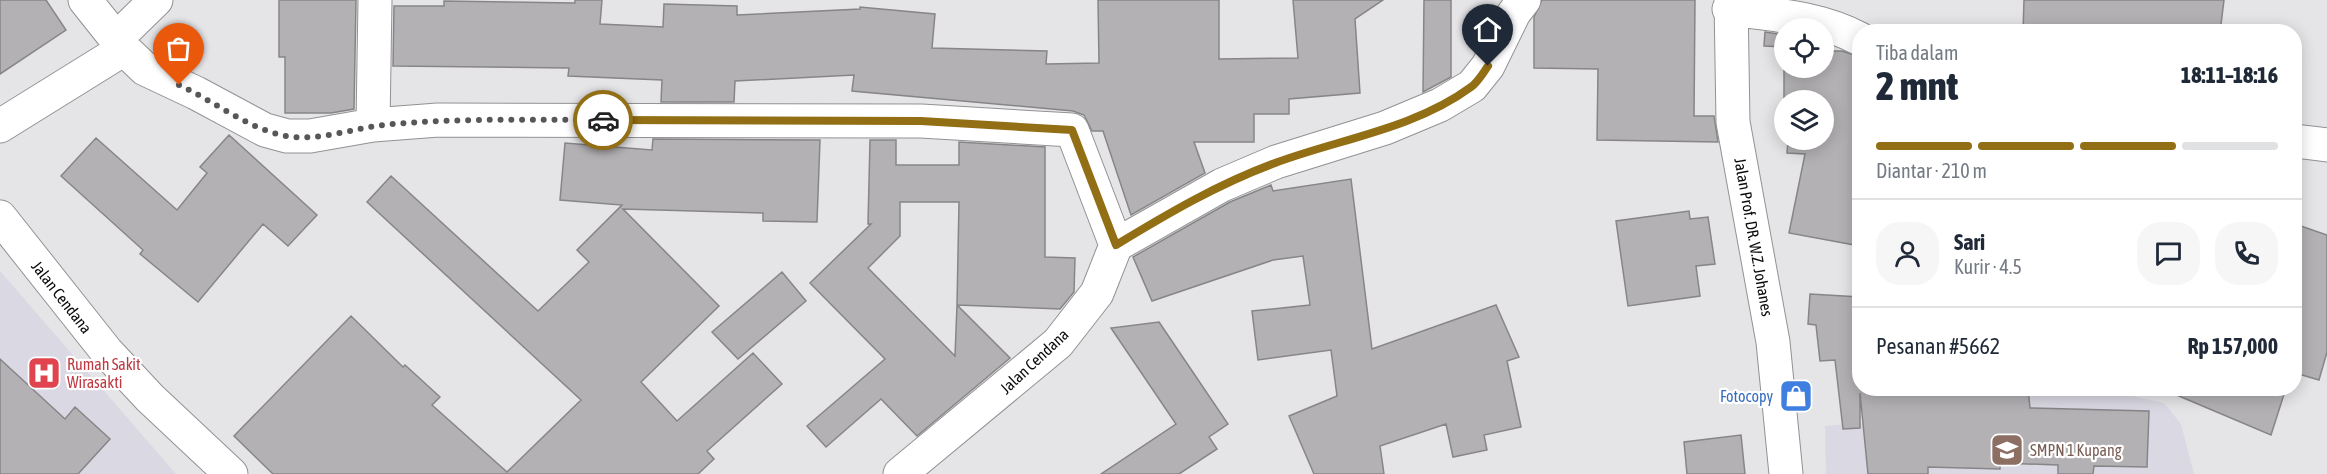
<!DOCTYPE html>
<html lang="id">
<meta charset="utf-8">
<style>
body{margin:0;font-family:"Asap Condensed",sans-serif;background:#f6f6f7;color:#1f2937;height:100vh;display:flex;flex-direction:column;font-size:22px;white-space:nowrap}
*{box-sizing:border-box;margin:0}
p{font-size:20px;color:#747a83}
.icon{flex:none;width:33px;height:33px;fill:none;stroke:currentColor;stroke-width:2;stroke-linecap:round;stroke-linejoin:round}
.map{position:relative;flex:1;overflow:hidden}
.drawer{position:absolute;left:1852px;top:24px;width:450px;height:372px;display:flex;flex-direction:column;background:#fff;border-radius:24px;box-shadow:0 3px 15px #0003}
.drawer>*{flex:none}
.tools{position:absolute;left:1774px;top:18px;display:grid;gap:12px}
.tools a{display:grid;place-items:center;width:60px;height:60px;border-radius:50%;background:#fff;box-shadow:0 3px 15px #0003;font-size:30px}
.pin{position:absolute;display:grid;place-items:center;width:51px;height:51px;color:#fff;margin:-62px -26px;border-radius:50% 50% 50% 0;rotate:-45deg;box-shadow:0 0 6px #0007}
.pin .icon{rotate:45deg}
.courier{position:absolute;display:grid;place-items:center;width:60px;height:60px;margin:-30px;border:4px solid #926e14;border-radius:50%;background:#fff;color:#222;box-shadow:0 2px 8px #0007}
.overview em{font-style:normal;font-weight:800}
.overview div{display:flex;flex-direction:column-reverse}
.overview{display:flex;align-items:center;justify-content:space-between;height:102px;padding:0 24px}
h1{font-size:39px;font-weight:800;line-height:45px}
.bar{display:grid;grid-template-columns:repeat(4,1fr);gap:9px 6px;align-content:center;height:72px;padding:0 24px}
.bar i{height:8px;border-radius:4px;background:#e0e1e3}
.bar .on{background:#926e14}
.bar p{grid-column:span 4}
.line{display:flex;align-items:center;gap:15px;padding:0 24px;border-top:2px solid #e0e1e3}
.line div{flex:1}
.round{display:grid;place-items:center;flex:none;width:63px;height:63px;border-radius:24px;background:#f6f6f7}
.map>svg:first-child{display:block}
</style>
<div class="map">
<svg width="2327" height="474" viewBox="0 0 2327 474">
<rect width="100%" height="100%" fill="#e5e4e7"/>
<path fill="#dad8e3" d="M0 271 176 474H0Z
M1884 389H2119L2136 397 2164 403 2181 424 2194 474H1826L1825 426 1886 421Z"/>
<path fill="#b3b1b4" stroke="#878588" stroke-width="1.5" d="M0 0H46L66 30 0 74Z
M279 0H356L354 109 331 113H285V57H279Z
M575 0H602L600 24 663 27 664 4 737 6V15L860 9V7L935 14 932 48 1047 51 1046 64 1099 63 1098 0H1219V59L1298 58 1293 0H1383L1355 19 1360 93 1289 99V114H1254V142H1194L1205 173 1131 215 1103 131H1092L1084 115 1073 111 852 91 854 75 735 81 734 102H661L662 80 568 76 569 68 393 66 394 6H444V1L575 3Z
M1424 0H1451V77L1423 92Z
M1542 0H1695L1694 116H1714L1718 142 1597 140 1598 69 1534 68V17Z
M2024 0H2224L2220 32H2023Z
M1765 32 1785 35V47L1764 46Z
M1784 51 1785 68H1824V51H1842L1860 57V246L1789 233 1805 154 1787 153 1788 140H1824V100L1784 102Z
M229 135 317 215 288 246 263 224 198 302 140 254 143 250 61 176 96 138 177 210 207 173 200 167Z
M653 139 820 140 817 222 763 221V213L623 209 719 306 641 382 677 421 753 353 782 384 707 451 714 459 698 474H273L234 436 351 316 403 367 405 365 440 397 432 405 507 472 581 400 367 202 391 176 538 311 589 262 577 250 622 205 560 200 565 143 652 150Z
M870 140H896V165H959V142L1045 147V257L1075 258 1074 292 1060 309 957 305 959 202H900V236L868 268 955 356 957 305 1010 358 917 436 881 399 826 447 807 426 885 359 810 283 871 224H868Z
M1351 179 1372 349 1496 305 1519 357 1507 361 1521 427 1484 435 1487 450 1453 457 1446 424 1380 446 1384 474H1314L1289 416 1337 396 1331 350 1258 360 1252 311 1310 305 1303 256 1273 260 1152 301 1133 257 1230 202 1271 185 1273 191Z
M1689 211 1690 219 1708 217 1715 264 1696 266 1700 296 1628 306 1616 221Z
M2295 224 2327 235V352L2319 380 2295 373Z
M782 272 806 301 738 359 712 332Z
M1810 294 1860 297V388H2028L2030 408 2149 411 2147 467 2094 466 2093 474H2058V465L2000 463V469L1928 467V474H1868L1860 393V428L1843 429 1835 360 1820 361 1816 325 1808 324Z
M1159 322 1228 424 1209 437 1217 449 1179 474H1101L1176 424 1111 328Z
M0 359 65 419 75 407 110 439 78 474H0Z
M2160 388H2286L2271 435Z
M1741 435 1745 474H1687L1684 442Z"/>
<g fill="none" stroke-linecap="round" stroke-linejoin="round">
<g stroke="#929295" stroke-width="35">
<path id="minor" d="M85 0 124 49 145 69 196 93 265 130 287 136H310L373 125
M375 0 373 125 438 120 921 121 1072 130 1116 245 1097 293 1058 343 900 474
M1731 0 1733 122 1773 342 1786 474
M1729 9C1774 15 1819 17 1860 39
M116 39 156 0
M0 126 124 49
M2295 141 2327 145
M0 217 107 352 150 398 231 474
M1116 245 1222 185 1276 162 1385 128 1440 105 1472 86 1488 66 1514 13 1524 0"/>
</g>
<use href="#minor" stroke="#fff" stroke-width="33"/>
</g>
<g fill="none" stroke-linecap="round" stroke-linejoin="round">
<path stroke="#575759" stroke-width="6" stroke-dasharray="0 10.8" d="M179 85C214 101 248 129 286 136 320 142 359 126 394 124 463 118 533 120 603 120"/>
<path stroke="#926e14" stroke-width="8" d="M603 120 921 121 1072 130 1116 245C1167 214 1218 184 1275 163 1339 139 1414 129 1471 87 1478 82 1483 73 1488 66"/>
</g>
<defs>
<g id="hospital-square" transform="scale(1.725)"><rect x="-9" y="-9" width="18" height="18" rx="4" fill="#e0444e" stroke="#fff"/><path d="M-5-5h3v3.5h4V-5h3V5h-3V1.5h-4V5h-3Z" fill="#fff"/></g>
<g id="shop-square" transform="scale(1.725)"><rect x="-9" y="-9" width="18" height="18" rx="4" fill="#3f7fe0" stroke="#fff"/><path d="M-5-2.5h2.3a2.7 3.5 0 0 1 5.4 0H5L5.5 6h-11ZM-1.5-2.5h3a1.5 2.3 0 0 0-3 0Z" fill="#fff"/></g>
<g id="school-square" transform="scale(1.725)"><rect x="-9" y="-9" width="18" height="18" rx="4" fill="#8d6e63" stroke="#fff"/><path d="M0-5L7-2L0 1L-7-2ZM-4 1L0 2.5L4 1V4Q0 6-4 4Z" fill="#fff"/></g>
</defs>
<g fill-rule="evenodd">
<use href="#hospital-square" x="44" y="373"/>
<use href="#shop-square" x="1796" y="396"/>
<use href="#school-square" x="2007" y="450"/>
</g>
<g text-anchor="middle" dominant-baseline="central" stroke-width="4.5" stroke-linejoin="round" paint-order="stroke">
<g font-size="16" fill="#0b0b0c" stroke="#fff">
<text transform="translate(1754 237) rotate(80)">Jalan Prof. DR. W.Z. Johanes</text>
<text transform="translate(62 297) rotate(52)">Jalan Cendana</text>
<text transform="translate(1034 361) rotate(-43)">Jalan Cendana</text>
</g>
<g font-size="16" fill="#be3a42" stroke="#fff" text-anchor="start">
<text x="67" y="364">Rumah Sakit<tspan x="67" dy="18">Wirasakti</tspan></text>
</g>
<g font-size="16" fill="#366cbe" stroke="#fff" text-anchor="end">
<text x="1773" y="396">Fotocopy</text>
</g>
<g font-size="16" fill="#785e54" stroke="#fff" text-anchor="start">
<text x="2030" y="450">SMPN 1 Kupang</text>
</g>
</g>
</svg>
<div class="tools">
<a><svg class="icon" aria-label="locate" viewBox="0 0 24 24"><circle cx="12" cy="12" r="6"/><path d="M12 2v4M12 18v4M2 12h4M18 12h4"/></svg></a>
<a><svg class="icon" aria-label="layers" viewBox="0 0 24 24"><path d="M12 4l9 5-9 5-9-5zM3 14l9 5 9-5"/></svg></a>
</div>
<div class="pin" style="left:179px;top:85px;background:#ea580c"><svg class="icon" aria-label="bag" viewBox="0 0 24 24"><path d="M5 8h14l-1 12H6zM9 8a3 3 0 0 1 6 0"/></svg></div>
<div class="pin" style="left:1488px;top:66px;background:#1f2937"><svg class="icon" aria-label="home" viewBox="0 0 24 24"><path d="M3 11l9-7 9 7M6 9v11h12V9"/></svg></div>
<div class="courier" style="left:603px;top:120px"><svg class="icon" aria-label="car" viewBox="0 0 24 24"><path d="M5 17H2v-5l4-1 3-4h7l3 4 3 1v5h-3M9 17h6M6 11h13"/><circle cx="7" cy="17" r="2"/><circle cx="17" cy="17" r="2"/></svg></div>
<section class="drawer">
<div class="overview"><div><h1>2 mnt</h1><p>Tiba dalam</p></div><em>18:11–18:16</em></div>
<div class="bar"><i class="on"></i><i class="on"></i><i class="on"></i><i></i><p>Diantar · 210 m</p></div>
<div class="line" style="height:108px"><a class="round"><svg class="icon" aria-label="person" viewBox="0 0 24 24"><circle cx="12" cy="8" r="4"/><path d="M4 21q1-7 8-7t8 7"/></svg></a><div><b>Sari</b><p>Kurir · 4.5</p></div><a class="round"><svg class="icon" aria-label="chat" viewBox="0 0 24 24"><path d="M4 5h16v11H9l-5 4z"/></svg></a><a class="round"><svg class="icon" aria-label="phone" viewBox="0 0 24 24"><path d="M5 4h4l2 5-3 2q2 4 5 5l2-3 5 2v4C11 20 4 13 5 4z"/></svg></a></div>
<div class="line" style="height:78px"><div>Pesanan #5662</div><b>Rp 157,000</b></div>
</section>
</div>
